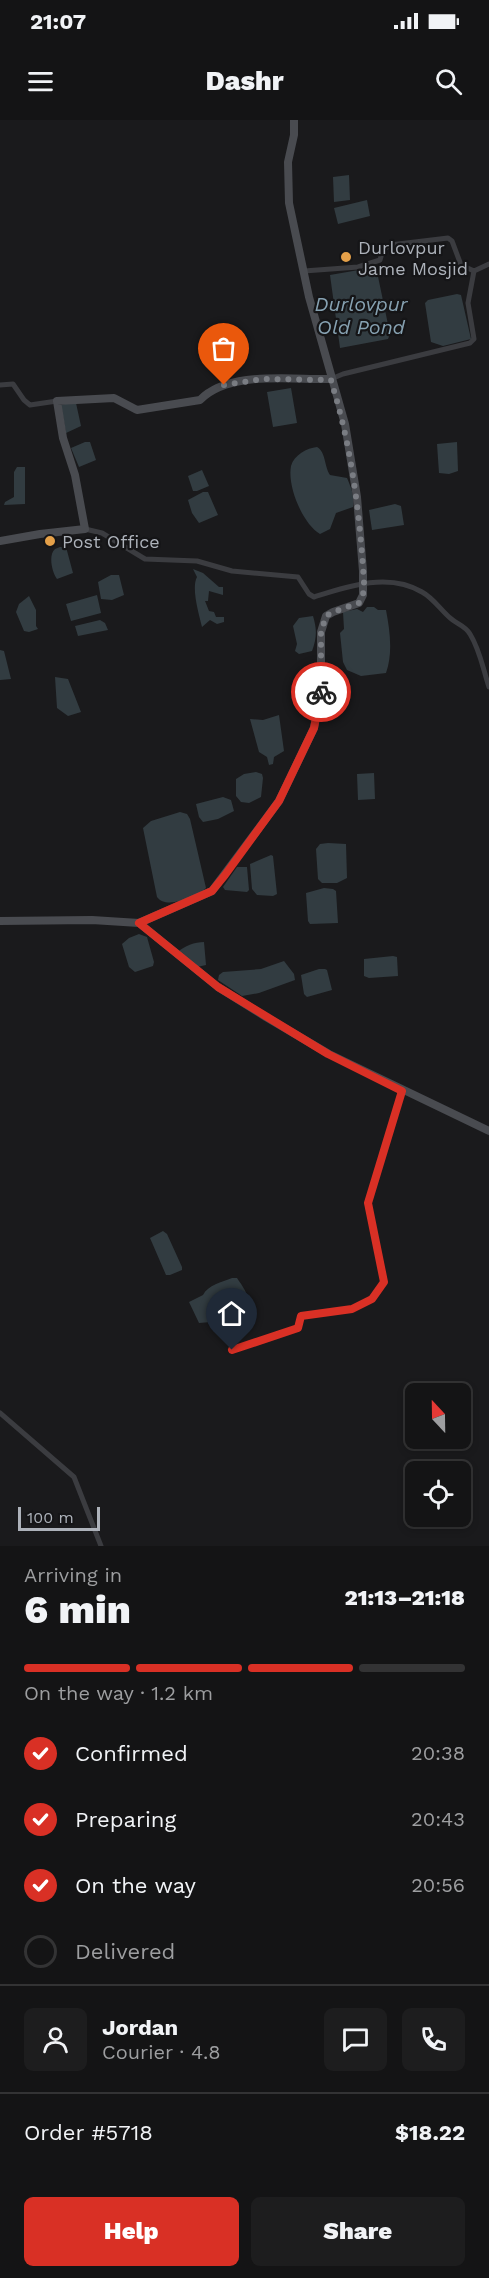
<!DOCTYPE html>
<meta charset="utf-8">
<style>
body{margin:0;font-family:"Work Sans",sans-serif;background:#1d1d1e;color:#f1f3f6;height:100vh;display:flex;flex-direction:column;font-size:22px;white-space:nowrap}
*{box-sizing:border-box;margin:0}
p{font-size:20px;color:#9d9ea0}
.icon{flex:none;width:33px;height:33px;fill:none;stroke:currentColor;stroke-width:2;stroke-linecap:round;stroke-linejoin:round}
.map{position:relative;height:1426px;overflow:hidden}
.sheet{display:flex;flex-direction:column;background:#141415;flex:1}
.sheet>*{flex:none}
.needle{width:39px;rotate:338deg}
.tools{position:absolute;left:405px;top:1263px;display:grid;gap:12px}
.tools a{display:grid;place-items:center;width:66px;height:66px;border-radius:9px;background:#141415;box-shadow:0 3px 9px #0003,0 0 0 2px #333334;font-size:30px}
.scale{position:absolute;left:18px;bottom:15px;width:82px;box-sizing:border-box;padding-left:6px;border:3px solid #adb2ba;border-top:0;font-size:16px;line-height:21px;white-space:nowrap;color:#adb2ba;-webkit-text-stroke:4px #151517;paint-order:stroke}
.pin{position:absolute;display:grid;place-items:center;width:51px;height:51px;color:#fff;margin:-62px -26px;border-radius:50% 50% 50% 0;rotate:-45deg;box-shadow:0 0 6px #0007}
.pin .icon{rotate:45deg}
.courier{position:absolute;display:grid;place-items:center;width:60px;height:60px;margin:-30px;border:4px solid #d93025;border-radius:50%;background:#fff;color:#222;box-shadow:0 2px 8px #0007}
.overview em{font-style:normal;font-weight:800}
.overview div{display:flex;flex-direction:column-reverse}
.overview{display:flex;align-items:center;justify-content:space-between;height:102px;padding:0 24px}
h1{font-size:39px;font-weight:800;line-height:45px}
.bar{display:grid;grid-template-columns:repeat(4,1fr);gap:9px 6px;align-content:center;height:72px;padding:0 24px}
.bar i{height:8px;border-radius:4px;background:#333334}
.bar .on{background:#d93025}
.bar p{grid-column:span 4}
.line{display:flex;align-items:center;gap:15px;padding:0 24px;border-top:2px solid #333334}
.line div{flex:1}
.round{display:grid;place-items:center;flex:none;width:63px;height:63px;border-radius:9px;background:#1d1d1e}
ol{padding:0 24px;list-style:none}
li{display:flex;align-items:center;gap:18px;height:66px}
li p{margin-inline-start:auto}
li .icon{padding:6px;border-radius:50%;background:#d93025;color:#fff;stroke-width:4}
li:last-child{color:#9d9ea0}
li i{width:33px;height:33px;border:3px solid #333334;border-radius:50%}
.action{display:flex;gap:12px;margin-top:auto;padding:12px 24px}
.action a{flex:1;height:69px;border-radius:9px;background:#d93025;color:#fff;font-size:24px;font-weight:800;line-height:69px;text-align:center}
.action a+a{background:#1d1d1e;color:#f1f3f6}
.status{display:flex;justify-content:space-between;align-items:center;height:42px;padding:0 30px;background:#141415;direction:ltr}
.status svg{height:16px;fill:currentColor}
header{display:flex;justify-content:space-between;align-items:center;height:78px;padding:0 24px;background:#141415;font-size:27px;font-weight:800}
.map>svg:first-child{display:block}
</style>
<div class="status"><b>21:07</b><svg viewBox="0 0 49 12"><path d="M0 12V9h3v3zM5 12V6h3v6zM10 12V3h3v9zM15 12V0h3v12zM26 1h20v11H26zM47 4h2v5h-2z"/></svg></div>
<header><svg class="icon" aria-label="menu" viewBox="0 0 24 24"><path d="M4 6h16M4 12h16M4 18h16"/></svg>Dashr<svg class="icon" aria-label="search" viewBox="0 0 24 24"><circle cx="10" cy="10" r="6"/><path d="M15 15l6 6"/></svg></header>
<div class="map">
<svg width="489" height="1426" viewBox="0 0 489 1426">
<rect width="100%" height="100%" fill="#1a1a1c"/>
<path fill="#323c41" d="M349 55 350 80 334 82 333 57Z
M367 80 370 96 338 104 334 88Z
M376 147 390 214 388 219 340 228 330 155Z
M457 174 461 175 471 219 443 226 431 222 425 183 428 180Z
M291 268 297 303 273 307 267 272Z
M73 282 76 283 81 306 66 313 61 285Z
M85 322H90L96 340 79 347 71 328Z
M457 322 458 351 449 354 439 353 437 324Z
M317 327C326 332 324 346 330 355L347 358C351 367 355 377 353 387L336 393 330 409 320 414C303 404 287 367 291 346 294 335 307 328 317 327Z
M17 347H25V384L4 385 5 382 14 377V352Z
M202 350 209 366 197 371H193L188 356Z
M203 372H208L218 395 199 403 192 393 188 380Z
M395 384 401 386 404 405 372 410 369 390Z
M60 427H66L73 453 57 459C52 452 48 435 55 429Z
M193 449 203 453 219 467H223V475L209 471 208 481H205L209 491 214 492 216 497H224V502L217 504 210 500 202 507C199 494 191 468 197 457Z
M111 455H119L124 475 112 480 101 479 98 462Z
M97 475 101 493 71 501 66 484Z
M29 476 36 490V506L38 509 29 512 24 511 16 492 19 484Z
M367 487H374L378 490H386C390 511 393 533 386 553L361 556 347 550 343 542 340 513 344 509 343 492 357 489 363 492Z
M313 496C317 509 317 518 312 531L299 534 295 531 297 524 293 506 299 498Z
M100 500 105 503 108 510 78 516 75 506Z
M0 530 4 531 11 559 0 560Z
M55 557 68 559 81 592 68 596 57 588Z
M279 595 284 631 274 637 273 644 269 645 267 637 259 632 250 599 263 600Z
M256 652 262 654 263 658 261 677 249 683 241 682 236 676V659L244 654Z
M374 653 375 679 358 680 357 654Z
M223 677 231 680 234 691 218 699 203 702 199 697 196 684Z
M180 692 187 694 190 699 206 768C196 777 166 790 157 777L143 708 151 701Z
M328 723 346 724 347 758 337 763H322L318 759 316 729 320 724Z
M271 735 273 736 277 774 273 776 257 775 252 769 250 744Z
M237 747H247L249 770 247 772 225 770 223 767Z
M324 768 333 769 336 771 338 803 310 804 308 801 306 773Z
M139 814 147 817 154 842 153 846 135 852 129 847 122 824 129 818Z
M204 822 206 845 197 847 178 832C184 826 195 822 204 822Z
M393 836 397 837 398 856 369 858 364 856V839Z
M284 841 294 854 295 860 259 873 242 876 218 860 219 855 223 852 261 849Z
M319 849H325L327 850 332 870 307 877 304 874 301 855Z
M163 1111 167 1114 182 1147V1150L170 1155H166L150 1118Z
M232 1158H237C243 1167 251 1177 248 1188L211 1202 199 1203 189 1182 203 1175C208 1165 222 1162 232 1158Z"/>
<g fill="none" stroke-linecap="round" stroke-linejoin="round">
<path stroke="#3b3c40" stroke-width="5" d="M304 151 358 147 380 140 383 130 390 125 448 118 452 121 461 145 474 151
M331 259 343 254 470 223 474 219 468 183 474 151 489 144
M0 265 13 264 24 280 30 285 57 281
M85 409 102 413 145 439 197 441 232 451 298 457 309 474 314 477C348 466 389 452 422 472 433 478 440 489 449 497 456 504 465 505 470 514 480 530 483 549 489 567
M232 1230 298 1208 301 1196 352 1189 372 1179 384 1162 367 1083 402 971
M0 1293 74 1357 101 1426"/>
<path stroke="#494b50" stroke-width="8" d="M0 421 40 414 85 409 75 355 63 318 57 281 114 278 137 290 200 280C229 250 292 260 331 259
M0 801 92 800 139 803 218 867 266 897 329 934 489 1011
M139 803 212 771 279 681 314 608 321 572V512L326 496 333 492 359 483 363 475V451L357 377 345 304 309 177 289 83 288 42 294 15V0"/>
</g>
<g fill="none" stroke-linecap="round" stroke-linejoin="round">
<path stroke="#7a7d83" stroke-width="6" stroke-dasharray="0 10.8" d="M224 265 263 259 331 260 332 264C352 329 360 396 364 463L363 475 359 483 333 492 326 496 321 512V572"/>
<path stroke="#d93025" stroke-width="8" d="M232 1230 298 1208 301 1196 352 1189 372 1179 384 1162 368 1083 402 971 328 934 218 867 139 803 212 771 225 755 279 681 314 608 321 572"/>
</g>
<g fill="#e4a049" stroke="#151517" stroke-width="2">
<circle cx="346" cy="137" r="6"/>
<circle cx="50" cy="421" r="6"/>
</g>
<g text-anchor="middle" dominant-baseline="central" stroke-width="4.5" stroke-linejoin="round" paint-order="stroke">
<g font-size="18" fill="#adb2ba" stroke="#151517" text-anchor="start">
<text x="358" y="127">Durlovpur<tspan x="358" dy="21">Jame Mosjid</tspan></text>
<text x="62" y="421">Post Office</text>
</g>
<g font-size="20" font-style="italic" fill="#87a2b2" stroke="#151517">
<text x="361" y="184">Durlovpur<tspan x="361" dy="23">Old Pond</tspan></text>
</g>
</g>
</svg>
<div class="tools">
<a><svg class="needle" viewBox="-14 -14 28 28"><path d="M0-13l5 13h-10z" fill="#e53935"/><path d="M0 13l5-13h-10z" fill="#9d9ea0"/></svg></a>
<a><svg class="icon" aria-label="locate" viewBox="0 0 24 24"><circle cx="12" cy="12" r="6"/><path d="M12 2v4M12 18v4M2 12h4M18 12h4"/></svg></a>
</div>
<div class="scale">100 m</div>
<div class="pin" style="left:224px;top:265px;background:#ea580c"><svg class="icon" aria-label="bag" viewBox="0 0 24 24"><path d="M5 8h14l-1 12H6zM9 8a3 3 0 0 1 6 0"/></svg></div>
<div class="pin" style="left:232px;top:1230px;background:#1f2937"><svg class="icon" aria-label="home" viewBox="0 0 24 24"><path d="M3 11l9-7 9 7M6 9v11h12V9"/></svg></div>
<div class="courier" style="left:321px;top:572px"><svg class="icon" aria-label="bike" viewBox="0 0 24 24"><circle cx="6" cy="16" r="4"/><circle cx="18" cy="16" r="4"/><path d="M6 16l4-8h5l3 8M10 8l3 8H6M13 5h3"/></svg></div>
</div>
<section class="sheet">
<div class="overview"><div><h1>6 min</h1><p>Arriving in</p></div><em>21:13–21:18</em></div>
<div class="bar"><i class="on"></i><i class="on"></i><i class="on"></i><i></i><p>On the way · 1.2 km</p></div>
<ol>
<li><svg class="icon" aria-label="check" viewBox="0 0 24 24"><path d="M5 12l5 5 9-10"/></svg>Confirmed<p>20:38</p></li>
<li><svg class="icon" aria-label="check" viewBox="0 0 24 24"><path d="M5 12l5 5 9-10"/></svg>Preparing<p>20:43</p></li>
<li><svg class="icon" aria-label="check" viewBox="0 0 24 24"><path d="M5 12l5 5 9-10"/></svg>On the way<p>20:56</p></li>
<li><i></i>Delivered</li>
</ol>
<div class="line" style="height:108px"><a class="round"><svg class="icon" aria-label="person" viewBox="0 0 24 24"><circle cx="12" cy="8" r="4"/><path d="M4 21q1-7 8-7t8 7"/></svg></a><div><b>Jordan</b><p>Courier · 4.8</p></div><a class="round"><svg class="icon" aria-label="chat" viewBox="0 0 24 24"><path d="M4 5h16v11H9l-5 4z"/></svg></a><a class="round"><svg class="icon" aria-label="phone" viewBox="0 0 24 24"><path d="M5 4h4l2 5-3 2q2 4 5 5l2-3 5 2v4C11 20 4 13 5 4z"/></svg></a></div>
<div class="line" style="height:78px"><div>Order #5718</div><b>$18.22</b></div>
<div class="action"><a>Help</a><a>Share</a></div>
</section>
